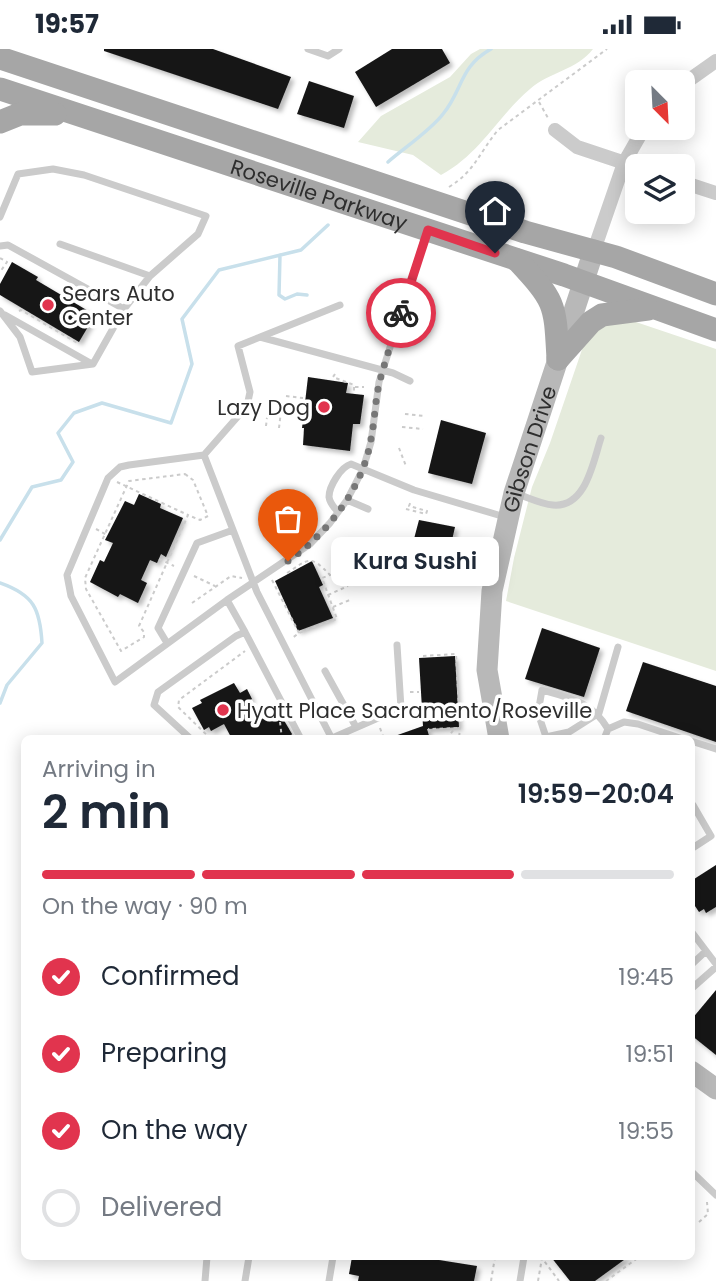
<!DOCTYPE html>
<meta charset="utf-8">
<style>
body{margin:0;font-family:Poppins,sans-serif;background:#f6f6f7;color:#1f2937;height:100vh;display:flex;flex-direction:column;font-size:26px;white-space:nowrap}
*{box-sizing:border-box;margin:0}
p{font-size:23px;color:#747a83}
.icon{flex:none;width:38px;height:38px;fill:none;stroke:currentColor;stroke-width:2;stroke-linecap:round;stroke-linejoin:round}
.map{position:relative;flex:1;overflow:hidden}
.details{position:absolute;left:21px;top:686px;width:674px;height:525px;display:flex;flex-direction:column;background:#fff;border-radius:10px;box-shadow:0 4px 18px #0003}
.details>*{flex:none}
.needle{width:46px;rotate:156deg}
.controls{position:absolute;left:625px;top:21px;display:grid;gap:14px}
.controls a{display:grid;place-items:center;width:70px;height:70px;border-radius:10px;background:#fff;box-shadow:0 4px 18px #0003;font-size:35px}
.pin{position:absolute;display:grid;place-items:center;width:60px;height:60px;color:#fff;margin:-72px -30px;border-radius:50% 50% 50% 0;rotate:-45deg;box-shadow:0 0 7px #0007}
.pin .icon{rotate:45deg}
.courier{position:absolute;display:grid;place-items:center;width:70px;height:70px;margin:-35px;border:5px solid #e1344e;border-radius:50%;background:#fff;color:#222;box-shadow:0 2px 9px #0007}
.bubble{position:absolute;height:49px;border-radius:10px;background:#fff;box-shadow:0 4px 18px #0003;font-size:23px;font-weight:600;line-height:49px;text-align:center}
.summary em{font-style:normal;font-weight:600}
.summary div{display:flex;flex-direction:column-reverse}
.summary{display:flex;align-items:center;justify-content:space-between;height:119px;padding:0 21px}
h1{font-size:46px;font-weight:600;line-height:52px}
.bar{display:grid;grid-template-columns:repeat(4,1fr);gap:10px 7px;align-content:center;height:84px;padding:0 21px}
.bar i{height:9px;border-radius:5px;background:#e0e1e3}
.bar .selected{background:#e1344e}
.bar p{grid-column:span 4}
ol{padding:0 21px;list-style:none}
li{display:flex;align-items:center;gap:21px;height:77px}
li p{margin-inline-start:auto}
li .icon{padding:7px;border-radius:50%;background:#e1344e;color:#fff;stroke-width:4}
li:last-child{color:#747a83}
li i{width:38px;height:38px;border:4px solid #e0e1e3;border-radius:50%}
.status{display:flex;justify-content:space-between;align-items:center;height:49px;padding:0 35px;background:#fff;direction:ltr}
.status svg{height:19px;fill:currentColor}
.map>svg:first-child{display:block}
</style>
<div class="status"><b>19:57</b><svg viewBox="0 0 49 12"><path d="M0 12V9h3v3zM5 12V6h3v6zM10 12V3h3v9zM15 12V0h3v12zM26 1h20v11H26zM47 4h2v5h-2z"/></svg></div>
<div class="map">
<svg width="716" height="1232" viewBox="0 0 716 1232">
<defs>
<filter id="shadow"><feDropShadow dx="3.5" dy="3.5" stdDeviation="2" flood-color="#0004"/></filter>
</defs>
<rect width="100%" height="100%" fill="#fff"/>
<path fill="#e5ebdc" d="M480 0H593C577 21 549 23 530 40 497 68 481 104 441 126L413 106 358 93 381 67 450 28 471 5Z
M627 270 716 300V622L506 552 514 509 532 438 550 394 587 286 600 273Z"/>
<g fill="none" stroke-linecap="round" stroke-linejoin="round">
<path stroke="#c8e0eb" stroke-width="3.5" d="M388 113C404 99 431 81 443 65 463 41 459 18 491 0
M280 206 279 246 285 250 297 245 307 246
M0 491 32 438 61 431 73 413 58 384 74 364 102 354 171 374 192 315 182 270 219 221 301 201 328 176
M0 534C34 546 40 560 42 594L7 636 0 654"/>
</g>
<path fill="#151515" filter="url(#shadow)" d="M104 0H213L291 28 278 60 104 2Z
M392 0H442L450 14 376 58 355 23Z
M309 32 354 47 344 79 297 65Z
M12 213 38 228 36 231 95 266 79 293 0 246V235Z
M308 328 348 334 346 344 364 346 360 375H353L350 402 303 396 304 379H302Z
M441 371 486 384 472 435 428 424Z
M139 445 161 455 160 459 183 469 166 508 161 505 157 514 150 511 141 531 147 534 138 554 120 545 118 548 90 533 100 511 104 513 113 494 105 491 125 452 134 456Z
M419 471 455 478 449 504 453 505 450 519 440 517 441 512 410 505Z
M312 512 323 536 319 538 333 569 298 582 275 532Z
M542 579 600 599 584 648 525 630Z
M455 607 459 678 427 680 430 690H393L392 688 423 677 419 609Z
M643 613 716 637V693L626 662Z
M234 634 240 644 247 640 252 650 249 652 259 670 276 668V671L282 668 292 685 290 688 232 690 224 675 211 682 209 678 204 681 192 659 202 654 200 651Z
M716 816V858L706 864 704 860 699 863 691 851V832Z
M716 941V1006L691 986V971Z
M352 1208H439V1211L477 1217 474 1232H358L359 1227 349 1225Z
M551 1208H628L595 1232H570Z"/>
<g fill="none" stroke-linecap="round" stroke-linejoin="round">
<path stroke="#cbcbcb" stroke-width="2" stroke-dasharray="3.5 3.5" stroke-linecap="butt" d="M539 53 548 69
M449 138C475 122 479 104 498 81L607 0
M0 209 7 213 0 223
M19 262 21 261 79 295
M335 325 333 328 354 336V344
M355 338H364
M286 347 303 349
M284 360 302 362
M405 365 424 367
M266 377 268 360
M402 378 423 380
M279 379 281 362
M399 399 406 417
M185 425 193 431 208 467 200 471 188 466 139 577 144 583V588L121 602 86 540 85 529 129 432Z
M117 433 188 466
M406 460 426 465 427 462 409 457 411 452
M96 480 107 486
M159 510 174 517
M287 524C309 510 310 505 330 526L322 529 337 570 299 584 291 590
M194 527 215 537
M272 531 299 584
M328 546 348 537
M192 554 231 527 242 529
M333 558 352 550
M423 607 456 605 460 678 459 690
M410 643H419
M280 673 282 690
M380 679 383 687
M211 690 178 658 179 651 245 602
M432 690 429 680 459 679
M447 690 454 680
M699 1173 708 1165 707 1153
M491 1232 495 1208
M538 1232 542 1209 559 1232
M606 1232 639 1208"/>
<path stroke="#cbcbcb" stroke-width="7" d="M308 0 328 7 339 0
M0 168 18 125 53 120 84 126 206 167 198 185 150 227 124 260 8 196 0 197
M426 185 379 333 371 393 363 420 414 441 505 468
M60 195 150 227
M0 262 20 288 32 323 93 315 124 260
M5 266 92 315
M260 288 393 324 410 332
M204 406 129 416 120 418 108 429 67 526 71 547 115 633 227 551
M515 444C527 448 541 455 553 456 586 459 593 413 601 389
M347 451 368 460
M245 583 301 690
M167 594 158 579 197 494 233 481
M325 622 356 678
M608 680C592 653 571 649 542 641L538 664 546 688 569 683 599 664 618 598
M191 690 154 656 158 643 236 587 245 583 227 551 310 495 330 474 347 451 363 420 351 415C341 418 329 437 329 448 330 455 334 458 338 463
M330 690 401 659 397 596
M332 690 257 543 204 406 247 357 250 343 238 297 340 256
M604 690 608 680 624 673 638 675 683 690
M691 692 716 700
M691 757 693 756 711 787 691 800
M691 882 716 915
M691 916 706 902
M691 940 716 918
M691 1122 716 1146
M205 1232 207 1208
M245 1232 249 1208
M329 1232 333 1208
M520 1232 524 1208"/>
<path stroke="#cbcbcb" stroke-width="14" d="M682 36 716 12
M555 81 577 98 637 118
M682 133 716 144
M594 201 624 114 644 79"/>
<g stroke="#b8b8b8" stroke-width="21">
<path id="s1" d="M499 690 487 621 492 542 514 444 594 201"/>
<path d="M691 1022 716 1040"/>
</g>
<g stroke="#a6a6a6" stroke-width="23">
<path d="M0 9 525 183 616 208 716 245"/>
<path id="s2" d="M0 40 564 226 716 281"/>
<path d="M0 73 20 65H55"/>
<path d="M517 211C556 253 555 254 558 310"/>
<path d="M558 310 591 273 602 266 648 260"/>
</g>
</g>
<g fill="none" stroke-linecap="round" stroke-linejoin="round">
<path stroke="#777" stroke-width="7" stroke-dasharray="0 12.6" d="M288 512C328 484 363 439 371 390 375 371 375 350 380 331 386 309 394 286 401 264"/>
<path stroke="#e1344e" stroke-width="9" d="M401 264 428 181 495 204"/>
</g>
<g fill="#e1344e" stroke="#fff" stroke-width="2.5">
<circle cx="48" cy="256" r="7"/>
<circle cx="324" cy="358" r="7"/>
<circle cx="223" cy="661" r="7"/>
</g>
<g text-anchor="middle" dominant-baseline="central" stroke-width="7" stroke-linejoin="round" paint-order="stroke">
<g font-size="21" fill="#2e2e2e" stroke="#fff">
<text stroke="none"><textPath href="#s2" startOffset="336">Roseville Parkway</textPath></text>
<text stroke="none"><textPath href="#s1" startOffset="296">Gibson Drive</textPath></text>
</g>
<g font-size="21" fill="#2e2e2e" stroke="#fff" text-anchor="start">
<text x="62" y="244">Sears Auto<tspan x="62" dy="24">Center</tspan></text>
<text x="310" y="358" text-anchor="end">Lazy Dog</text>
<text x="237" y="661">Hyatt Place Sacramento/Roseville</text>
</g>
</g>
</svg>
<div class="controls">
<a><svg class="needle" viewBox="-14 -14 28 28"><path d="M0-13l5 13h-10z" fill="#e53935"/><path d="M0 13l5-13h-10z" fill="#747a83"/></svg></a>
<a><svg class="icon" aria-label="layers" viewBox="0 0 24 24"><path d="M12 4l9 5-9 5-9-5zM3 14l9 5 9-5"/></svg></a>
</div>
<div class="pin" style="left:288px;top:512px;background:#ea580c"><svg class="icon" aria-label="bag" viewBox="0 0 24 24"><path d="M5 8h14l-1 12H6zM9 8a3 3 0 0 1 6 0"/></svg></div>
<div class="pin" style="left:495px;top:204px;background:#1f2937"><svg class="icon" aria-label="home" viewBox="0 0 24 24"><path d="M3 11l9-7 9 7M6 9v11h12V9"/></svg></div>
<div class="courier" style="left:401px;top:264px"><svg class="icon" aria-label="bike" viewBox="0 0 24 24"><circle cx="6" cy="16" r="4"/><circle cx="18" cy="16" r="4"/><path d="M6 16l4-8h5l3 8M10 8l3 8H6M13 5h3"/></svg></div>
<div class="bubble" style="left:331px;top:488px;width:168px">Kura Sushi</div>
<section class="details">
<div class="summary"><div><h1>2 min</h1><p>Arriving in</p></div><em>19:59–20:04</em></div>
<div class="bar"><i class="selected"></i><i class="selected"></i><i class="selected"></i><i></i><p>On the way · 90 m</p></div>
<ol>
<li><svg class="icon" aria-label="check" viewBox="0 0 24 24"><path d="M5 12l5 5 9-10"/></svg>Confirmed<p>19:45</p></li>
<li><svg class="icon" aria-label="check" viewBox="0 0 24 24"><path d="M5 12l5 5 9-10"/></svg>Preparing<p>19:51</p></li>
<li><svg class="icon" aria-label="check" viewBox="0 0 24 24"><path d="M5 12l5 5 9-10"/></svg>On the way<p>19:55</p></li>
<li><i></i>Delivered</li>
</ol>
</section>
</div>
